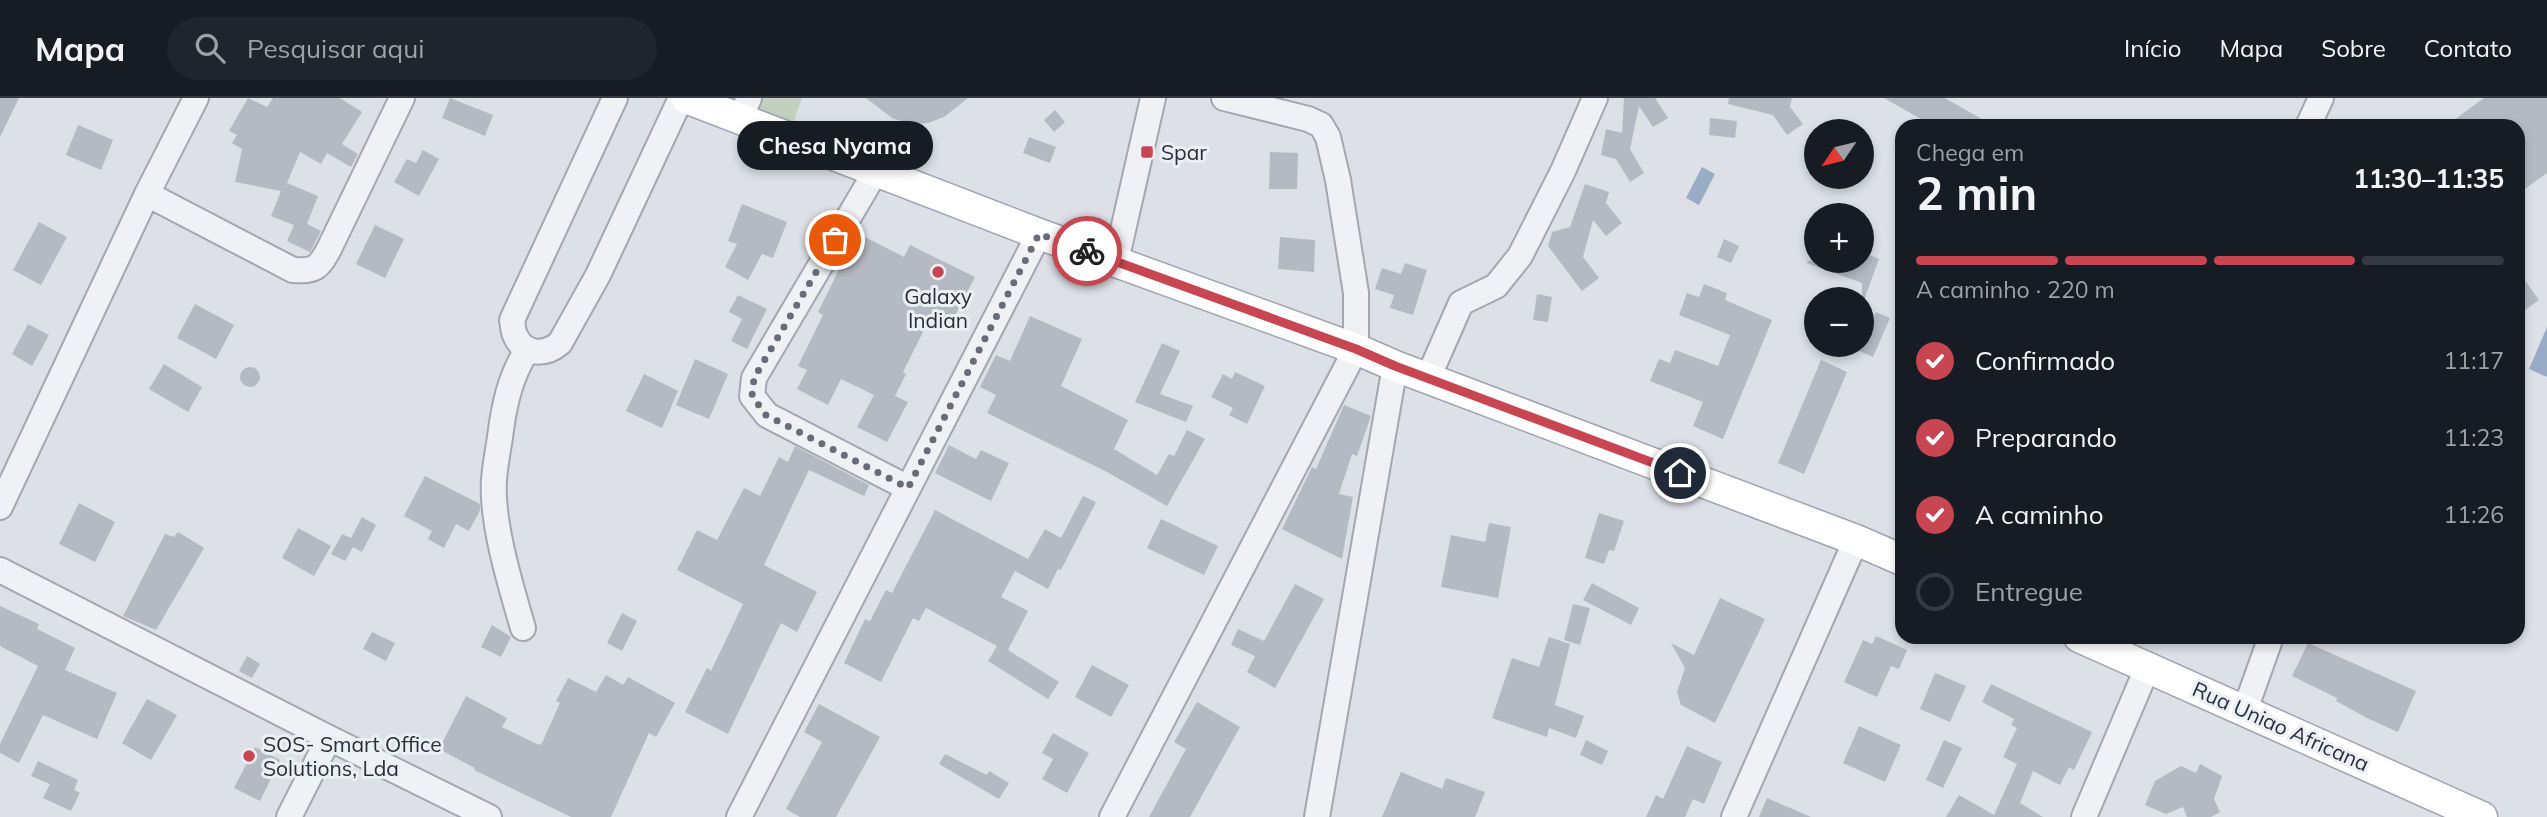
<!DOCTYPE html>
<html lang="pt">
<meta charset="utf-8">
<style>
body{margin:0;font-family:Mulish,sans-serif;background:#20242c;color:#f1f3f6;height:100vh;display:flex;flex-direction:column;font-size:26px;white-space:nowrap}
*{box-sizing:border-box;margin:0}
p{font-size:23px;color:#9ea1a6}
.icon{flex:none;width:38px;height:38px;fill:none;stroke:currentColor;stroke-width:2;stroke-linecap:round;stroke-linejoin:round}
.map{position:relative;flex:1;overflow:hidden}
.side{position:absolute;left:1895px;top:21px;width:630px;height:525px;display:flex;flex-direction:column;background:#171b24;border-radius:21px;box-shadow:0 4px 10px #0003}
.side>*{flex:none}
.needle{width:46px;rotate:235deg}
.buttons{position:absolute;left:1804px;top:21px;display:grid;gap:14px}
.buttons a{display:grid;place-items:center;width:70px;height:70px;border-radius:50%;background:#171b24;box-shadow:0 4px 10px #0003;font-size:35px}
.pin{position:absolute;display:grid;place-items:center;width:60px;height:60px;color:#fff;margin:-30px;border:4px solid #fff;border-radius:50%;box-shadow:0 2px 7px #0007}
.courier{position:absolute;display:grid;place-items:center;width:70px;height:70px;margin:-35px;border:5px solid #c74651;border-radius:50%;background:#fff;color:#222;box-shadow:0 2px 9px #0007}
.bubble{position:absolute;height:49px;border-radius:24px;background:#171b24;box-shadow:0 4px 10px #0003;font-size:23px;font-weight:700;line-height:49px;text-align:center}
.summary em{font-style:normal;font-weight:700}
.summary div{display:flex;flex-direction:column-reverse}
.summary{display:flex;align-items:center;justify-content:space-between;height:119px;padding:0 21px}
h1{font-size:46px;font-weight:700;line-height:52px}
.bar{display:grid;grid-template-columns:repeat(4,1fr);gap:10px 7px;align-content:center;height:84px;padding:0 21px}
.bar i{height:9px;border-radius:5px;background:#363941}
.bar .active{background:#c74651}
.bar p{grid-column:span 4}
ol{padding:0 21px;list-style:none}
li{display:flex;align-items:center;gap:21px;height:77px}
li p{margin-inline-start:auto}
li .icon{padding:7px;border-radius:50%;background:#c74651;color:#fff;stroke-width:4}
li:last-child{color:#9ea1a6}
li i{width:38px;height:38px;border:4px solid #363941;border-radius:50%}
header{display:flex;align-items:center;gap:42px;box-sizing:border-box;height:98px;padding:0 35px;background:#171b24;border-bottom:2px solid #363941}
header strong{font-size:33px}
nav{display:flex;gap:38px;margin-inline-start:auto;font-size:24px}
.search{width:490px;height:63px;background:#20242c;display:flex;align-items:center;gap:18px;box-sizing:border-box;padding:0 24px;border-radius:38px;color:#9ea1a6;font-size:26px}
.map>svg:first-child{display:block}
</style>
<header>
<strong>Mapa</strong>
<div class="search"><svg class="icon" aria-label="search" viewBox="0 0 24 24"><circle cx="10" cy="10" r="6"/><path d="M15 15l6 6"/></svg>Pesquisar aqui</div>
<nav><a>Início</a><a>Mapa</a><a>Sobre</a><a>Contato</a></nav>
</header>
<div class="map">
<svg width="2547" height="719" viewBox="0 0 2547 719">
<rect width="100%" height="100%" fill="#dde0e6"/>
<path fill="#c2d0bf" d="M708 0H802L791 31Z"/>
<path fill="#99acc5" d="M1702 69 1715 76 1699 107 1686 100Z
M2547 229V279L2529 271Z"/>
<path fill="#b5b9c3" d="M0 0H19L0 39Z
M248 0 267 9 273 0H340L362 14 342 46 358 56 351 69 327 55 321 66 300 54 287 85 318 98 307 126 321 133 310 154 287 143 294 127 271 118 281 93 235 84 242 51 232 45 237 37 229 33Z
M450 0 493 17 485 38 442 20Z
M866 0H968L944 19 928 25 910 26 892 20Z
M1624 0H1655L1668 20 1653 29 1639 8 1630 51 1644 75 1630 84 1616 61 1601 57 1606 31 1622 35Z
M1729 0H1792L1790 9 1803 26 1787 37 1773 17 1728 6Z
M1884 0H1945L1994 28H1933Z
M2484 0H2547V75L2518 96V28H2446Z
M1055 12 1065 24 1054 34 1044 22Z
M1710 20 1737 23 1735 40 1709 37Z
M78 27 113 42 101 72 66 57Z
M1029 39 1056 49 1050 65 1023 55Z
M423 52 439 61 419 98 394 84 407 61 416 65Z
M1270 54 1298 55 1297 91H1269Z
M1585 86 1609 94 1606 105 1622 125 1606 138 1593 122 1583 159 1599 180 1582 193 1548 148 1552 134 1570 129Z
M742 106 787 124 773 160 762 156 748 182 725 169 737 146 728 143Z
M39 124 67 139 41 187 13 172Z
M375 127 404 141 385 180 356 166Z
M857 135 904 159 910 147 975 179 949 229 930 220 903 274 906 276 895 298 908 304 887 344 857 329 874 297 841 281 828 307 797 291 807 272 798 268 823 217 818 214Z
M1280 139 1315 142 1314 174 1278 171Z
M1724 141 1739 148 1731 165 1717 159Z
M1862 154 1879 161 1864 202H1862V185L1807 165V163H1862Z
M1405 165 1427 172 1413 217 1390 210 1394 197 1375 191 1382 170 1401 176Z
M2518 173 2539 202 2518 217Z
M1704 186 1727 195 1725 202 1772 222 1723 341 1693 328 1703 304 1650 283 1659 261 1670 265 1675 252 1718 268 1730 237 1679 217 1687 195 1699 199Z
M1537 196 1552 199 1548 224 1533 222Z
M738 197 767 211 747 251 731 243 742 221 729 214Z
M195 206 234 227 216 261 177 240Z
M1876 214 1890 220 1873 259 1859 253Z
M1030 218 1082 241 1061 288 1128 322 1114 351 1157 377 1169 356 1174 358 1187 332 1205 341 1167 408 1107 374 987 315 996 297 980 289 996 257 1010 263Z
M28 226 49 237 32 268 12 256Z
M1162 245 1180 253 1160 296 1193 308 1186 324 1135 304Z
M695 261 728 276 709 321 676 307Z
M1821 262 1847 274 1804 376 1778 365Z
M164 266 202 289 188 314 149 291Z
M240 279a10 10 0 1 1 20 0a10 10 0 1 1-20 0Z
M1235 274 1265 288 1247 326 1229 317 1233 310 1211 299 1223 276 1232 281Z
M644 276 678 293 662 330 626 313Z
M1344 307 1371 318 1357 358 1352 356 1339 396 1353 399 1342 461 1282 431 1312 369 1316 371Z
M949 347 976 361 981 352 1009 365 991 403 935 375Z
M795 348 869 387 864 398 809 372 764 467 817 494 797 534 781 525 728 636 685 614 707 570 711 573 743 506 677 472 697 432 717 442 744 390 760 398 779 359 788 364Z
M425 378 480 406V412L469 433 456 426 444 450 428 441 432 433 404 418Z
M1083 398 1096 404 1061 472 1058 471 1048 491 1015 473 1001 499 1028 513 1008 552 1059 584 1048 601 988 563 997 548 926 510 919 523 913 520 881 584 844 565 865 521 870 523 886 492 892 495 935 412 1028 461 1045 431 1061 440Z
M79 405 115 424 95 464 59 446Z
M1599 415 1624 423 1614 453 1609 452 1604 466 1585 460Z
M362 419 376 427 362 454 353 449 345 463 331 456 342 436 351 440Z
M1161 421 1218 448 1204 477 1147 450Z
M1489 425 1511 429 1498 500 1441 489 1451 437 1485 444Z
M298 430 331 448 314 478 282 460Z
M178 434 204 450 156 532 123 518 165 436 174 439Z
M1592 485 1639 510 1631 527 1583 502Z
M1295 486 1324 501 1275 590 1247 574 1255 558 1231 547 1238 531 1264 543Z
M1720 500 1765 521 1715 625 1681 607 1677 594 1685 570 1671 545 1694 557Z
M1573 506 1590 510 1580 547 1564 542Z
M0 508 39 526 37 531 75 550 65 572 117 595 97 641 43 617 19 665 0 655V646L38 568 0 548Z
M622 515 637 523 622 553 607 545Z
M492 527 511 539 501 559 481 549Z
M372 534 395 545 386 563 363 551Z
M1876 538 1907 552 1899 571 1891 568 1877 599 1844 584 1863 542 1872 546Z
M1549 539 1570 546 1555 607 1584 618 1576 640 1549 630 1547 639 1492 620 1512 560 1539 569Z
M2308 545 2416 593 2398 634 2367 620 2336 603 2337 600 2292 578Z
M247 558 260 566 252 580 239 573Z
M1092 567 1129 587 1111 619 1075 599Z
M1935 575 1966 588 1950 624 1920 611Z
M606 577 623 587 628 579 675 605 656 639 649 635 611 719H571L474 672 475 670 439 651 466 598 507 620 502 629 539 647 542 645 560 605 556 603 568 580 596 594Z
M1991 586 2092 634 2074 672 2069 669 2060 687 2033 673 2020 705 2043 719H1946L1959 697 1994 717 2017 666 2003 659 2017 630 2011 627 2014 621 1982 604Z
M147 601 177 617 151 662 122 645Z
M1197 604 1240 629 1190 719H1149L1186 651 1174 644Z
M819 606 880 639 836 719H800L786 711 822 644 804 634Z
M1859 628 1901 647 1885 684 1843 665Z
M1053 635 1089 655 1067 695 1042 681 1053 661 1042 655Z
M1586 642 1608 653 1602 667 1580 657Z
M1944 642 1962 650 1943 690 1926 682Z
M1687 648 1722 664 1704 706 1693 701 1685 719H1646L1656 697 1663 701Z
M255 649 280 662 260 703 234 690Z
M945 656 987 677 989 673 1009 685 999 701 939 666Z
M38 663 78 682 74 692 80 695 71 713 43 700 50 686 31 678Z
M2200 666 2222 678 2214 701 2220 714 2211 719H2187L2183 709 2166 716 2145 707 2155 683 2181 668 2196 675Z
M1401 674 1442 691 1446 680 1485 694 1475 719H1382Z
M1767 700 1811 719H1759Z"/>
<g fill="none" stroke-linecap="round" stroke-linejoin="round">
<g stroke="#a3a7b0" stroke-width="28">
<path id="minor" d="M615 0 512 222C513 227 513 235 516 239 525 258 546 257 560 245L598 177 681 0
M740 21 749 0
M2308 28 2321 0
M876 73 754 280 752 298 767 317 908 390
M147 96 293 172C315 173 318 171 329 151L402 0
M1116 163 1153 0
M1428 280 1461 205 1496 188 1520 158 1563 73 1595 0
M0 409 147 96 196 0
M0 472 329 640 489 719
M523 530C511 489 491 424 494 382 495 367 498 353 500 339 504 307 510 279 527 252
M2245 612 2271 539
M289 719 329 640
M739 719 1039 136
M1112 719 1356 251V195L1338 82 1328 39 1321 27 1308 21 1224 0
M1317 719 1395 268
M1734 719 1856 442
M2084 719 2148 568"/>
</g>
<g stroke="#9da4b1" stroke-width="33">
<path id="major" d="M686 0 1039 136 1356 251 1395 268 1856 442 1902 462
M2079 539 2482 719"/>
</g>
<use href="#minor" stroke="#eff1f5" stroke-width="24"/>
<use href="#major" stroke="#fff" stroke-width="30"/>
</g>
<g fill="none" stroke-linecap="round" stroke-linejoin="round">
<path stroke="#676c78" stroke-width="7" stroke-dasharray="0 12.6" d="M835 142 754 280 752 298 766 317 908 390 1039 136 1087 153"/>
<path stroke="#c74651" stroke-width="9" d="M1087 153 1356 251 1395 268 1680 375"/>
</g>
<g fill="#c74651" stroke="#eceff4" stroke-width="2.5">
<rect x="1140" y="47" width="14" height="14" rx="3.5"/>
<circle cx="938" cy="174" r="7"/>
<circle cx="249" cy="658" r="7"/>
</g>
<g text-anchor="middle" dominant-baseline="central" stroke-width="6" stroke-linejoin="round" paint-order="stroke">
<g font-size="21" fill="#272e3c" stroke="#eceff4" text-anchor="start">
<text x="1161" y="54">Spar</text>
<text x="938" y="198" text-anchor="middle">Galaxy<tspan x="938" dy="24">Indian</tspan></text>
<text x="263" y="646">SOS- Smart Office<tspan x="263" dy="24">Solutions, Lda</tspan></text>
</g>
<g font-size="21" fill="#272e3c" stroke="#eceff4">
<text transform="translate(2281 628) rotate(24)">Rua Uniao Africana</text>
</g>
</g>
</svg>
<div class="buttons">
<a><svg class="needle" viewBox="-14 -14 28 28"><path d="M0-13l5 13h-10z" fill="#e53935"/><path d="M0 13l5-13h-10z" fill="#9ea1a6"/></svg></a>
<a>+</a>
<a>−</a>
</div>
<div class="pin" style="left:835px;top:142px;background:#ea580c"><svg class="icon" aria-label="bag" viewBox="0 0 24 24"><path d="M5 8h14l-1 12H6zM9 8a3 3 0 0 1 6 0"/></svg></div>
<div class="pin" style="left:1680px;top:375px;background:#1f2937"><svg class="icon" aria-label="home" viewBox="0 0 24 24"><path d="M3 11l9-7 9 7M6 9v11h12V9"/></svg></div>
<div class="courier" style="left:1087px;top:153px"><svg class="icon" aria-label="bike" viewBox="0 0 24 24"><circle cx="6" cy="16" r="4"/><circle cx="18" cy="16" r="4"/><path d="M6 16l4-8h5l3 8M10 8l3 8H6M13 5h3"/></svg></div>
<div class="bubble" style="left:737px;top:23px;width:196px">Chesa Nyama</div>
<section class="side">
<div class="summary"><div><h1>2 min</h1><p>Chega em</p></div><em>11:30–11:35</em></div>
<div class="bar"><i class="active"></i><i class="active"></i><i class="active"></i><i></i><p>A caminho · 220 m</p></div>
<ol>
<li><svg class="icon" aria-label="check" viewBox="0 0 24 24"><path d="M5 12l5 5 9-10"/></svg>Confirmado<p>11:17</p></li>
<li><svg class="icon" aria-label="check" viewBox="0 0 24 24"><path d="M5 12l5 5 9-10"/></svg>Preparando<p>11:23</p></li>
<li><svg class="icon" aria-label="check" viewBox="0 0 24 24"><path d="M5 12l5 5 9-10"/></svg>A caminho<p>11:26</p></li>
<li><i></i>Entregue</li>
</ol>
</section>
</div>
